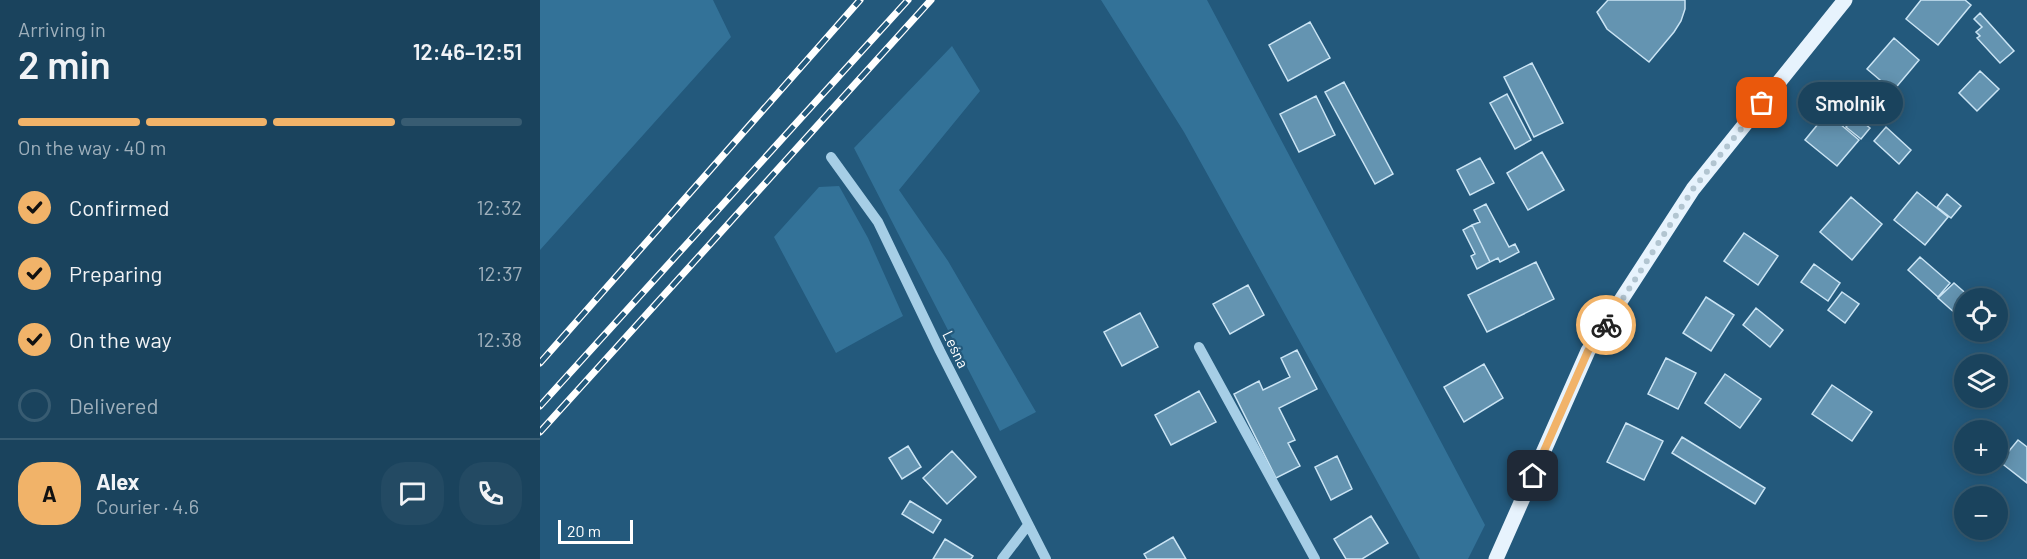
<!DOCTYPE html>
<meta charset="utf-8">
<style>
body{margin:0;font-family:Barlow,sans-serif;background:#234a63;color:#f1f3f6;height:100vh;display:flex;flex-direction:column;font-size:22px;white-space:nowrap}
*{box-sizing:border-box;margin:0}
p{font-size:20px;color:#9fb0bc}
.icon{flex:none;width:33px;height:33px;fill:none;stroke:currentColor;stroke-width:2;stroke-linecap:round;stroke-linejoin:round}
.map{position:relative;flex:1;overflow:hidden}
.details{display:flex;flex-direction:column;background:#1a435d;width:540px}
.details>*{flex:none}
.tools{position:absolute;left:1414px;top:288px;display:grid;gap:12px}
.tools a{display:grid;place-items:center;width:54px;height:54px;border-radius:50%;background:#1a435d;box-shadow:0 3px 15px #0003,0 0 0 2px #385c72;font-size:30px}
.scale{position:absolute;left:18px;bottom:15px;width:75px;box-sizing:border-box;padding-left:6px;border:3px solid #fff;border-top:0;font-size:16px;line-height:21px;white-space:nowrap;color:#fff;-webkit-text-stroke:4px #23597c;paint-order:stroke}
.pin{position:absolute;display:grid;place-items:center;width:51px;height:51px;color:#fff;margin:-26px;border-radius:12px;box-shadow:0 3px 9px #0006}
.courier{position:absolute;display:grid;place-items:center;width:60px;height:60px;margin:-30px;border:4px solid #f1b369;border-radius:50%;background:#fff;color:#222;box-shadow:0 2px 8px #0007}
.bubble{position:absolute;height:42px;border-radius:21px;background:#1a435d;box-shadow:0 3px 15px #0003,0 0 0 2px #385c72;font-size:20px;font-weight:600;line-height:42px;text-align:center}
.overview em{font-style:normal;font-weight:600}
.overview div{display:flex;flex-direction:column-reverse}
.overview{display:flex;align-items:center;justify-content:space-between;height:102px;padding:0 18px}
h1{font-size:39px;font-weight:600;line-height:45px}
.bar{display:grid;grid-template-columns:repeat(4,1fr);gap:9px 6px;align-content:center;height:72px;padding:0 18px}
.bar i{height:8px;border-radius:4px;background:#385c72}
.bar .current{background:#f1b369}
.bar p{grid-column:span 4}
.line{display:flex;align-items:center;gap:15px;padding:0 18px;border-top:2px solid #385c72}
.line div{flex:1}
.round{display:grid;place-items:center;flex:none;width:63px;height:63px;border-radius:24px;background:#234a63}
ol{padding:0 18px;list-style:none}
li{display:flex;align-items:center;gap:18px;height:66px}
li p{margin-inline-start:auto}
li .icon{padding:6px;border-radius:50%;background:#f1b369;color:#111;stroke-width:4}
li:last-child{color:#9fb0bc}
li i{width:33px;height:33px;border:3px solid #385c72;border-radius:50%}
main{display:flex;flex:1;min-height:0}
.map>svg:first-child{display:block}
</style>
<main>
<section class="details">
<div class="overview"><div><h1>2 min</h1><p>Arriving in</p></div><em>12:46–12:51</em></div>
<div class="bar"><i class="current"></i><i class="current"></i><i class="current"></i><i></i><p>On the way · 40 m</p></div>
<ol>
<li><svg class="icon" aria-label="check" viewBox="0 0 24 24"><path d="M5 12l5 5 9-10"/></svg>Confirmed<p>12:32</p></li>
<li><svg class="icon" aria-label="check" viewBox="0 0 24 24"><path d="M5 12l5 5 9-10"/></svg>Preparing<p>12:37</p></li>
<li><svg class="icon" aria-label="check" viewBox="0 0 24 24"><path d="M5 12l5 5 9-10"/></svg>On the way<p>12:38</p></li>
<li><i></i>Delivered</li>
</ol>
<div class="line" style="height:108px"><b class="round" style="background:#f1b369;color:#111">A</b><div><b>Alex</b><p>Courier · 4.6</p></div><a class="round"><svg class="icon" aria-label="chat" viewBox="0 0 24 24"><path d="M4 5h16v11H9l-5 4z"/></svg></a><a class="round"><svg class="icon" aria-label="phone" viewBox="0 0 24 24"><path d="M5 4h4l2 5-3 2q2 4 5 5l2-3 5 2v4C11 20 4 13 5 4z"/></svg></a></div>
</section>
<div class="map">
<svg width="1487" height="559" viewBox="0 0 1487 559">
<rect width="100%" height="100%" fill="#23597c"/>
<path fill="#337298" d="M0 0H173L191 37 0 250Z
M561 0H667L945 525 928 559H880L644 132Z
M412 46 440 91 359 190 408 261 496 412 460 431 314 148Z
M299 186 328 238 363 316 296 353 234 237 279 187Z"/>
<path fill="#6494b1" stroke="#cae4f4" stroke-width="1.5" d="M1068 0H1145V9L1141 21 1134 32 1109 62 1067 29 1057 12Z
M1381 0H1425L1431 5 1398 45 1366 19Z
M1440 13 1474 51 1460 63 1437 38 1440 36 1436 32 1442 27 1434 19Z
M770 22 790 58 748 81 729 45Z
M1354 38 1379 60 1353 91 1327 69Z
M992 63 1023 123 994 137 964 77Z
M1440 71 1459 89 1437 111 1419 93Z
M804 82 853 174 835 184 785 92Z
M967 94 991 140 975 149 950 103Z
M776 96 795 135 759 152 740 114Z
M1287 113 1319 140 1297 166 1265 140Z
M1315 116 1330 128 1321 139 1306 127Z
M1346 127 1371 150 1359 164 1334 141Z
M1002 152 1024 190 988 210 967 173Z
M940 158 954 183 930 195 917 170Z
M1377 192 1408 217 1385 245 1354 220Z
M1407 194 1421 206 1411 218 1397 207Z
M1311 197 1342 224 1312 260 1280 232Z
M946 204 969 247 975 244 979 252 960 262 958 258 950 262 932 225 940 222 934 210Z
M932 225 950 262 937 269 931 256 935 254 923 230Z
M1204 233 1238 256 1218 285 1184 261Z
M1380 257 1410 283 1398 297 1368 270Z
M996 262 1014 299 947 332 928 295Z
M1274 264 1300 283 1288 301 1261 282Z
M1414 283 1430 297 1425 298V304L1416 314 1398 298Z
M708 285 724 315 690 334 673 304Z
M1302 292 1319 304 1305 323 1288 310Z
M1166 297 1194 315 1171 351 1143 333Z
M1216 308 1243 330 1230 347 1203 325Z
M600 313 618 347 582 366 564 332Z
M757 350 777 389 739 408 755 440 748 443 760 466 736 478 694 394 719 381 723 390 750 377 741 358Z
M1126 358 1156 373 1138 409 1108 394Z
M944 364 963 398 924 422 904 387Z
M1185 374 1221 399 1200 428 1165 403Z
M1292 385 1332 412 1312 441 1272 414Z
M659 391 676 422 631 445 615 415Z
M1086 423 1123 441 1104 480 1067 462Z
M1142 437 1225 488 1215 504 1132 453Z
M1478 440 1487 447V483L1460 462Z
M368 446 381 467 362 479 349 458Z
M412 451 436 477 407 504 383 478Z
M797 456 812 489 791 500 775 467Z
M370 501 401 520 393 533 362 514Z
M831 516 848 543 822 559H806L794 539Z
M633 537 646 559H607L604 554Z
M405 539 433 556 431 559H393Z"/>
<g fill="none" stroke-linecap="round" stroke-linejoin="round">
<path stroke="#a6cee6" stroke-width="10" d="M291 157 338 222 400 351 506 559
M659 347 775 559
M462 559 488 525"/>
<path stroke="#e7f3fd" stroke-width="15" d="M956 559 1048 351 1153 189 1305 0"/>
<g stroke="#fff" stroke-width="7">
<path id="rail" d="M0 363 320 0
M0 406 368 0
M0 432 391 0"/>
</g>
<use href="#rail" stroke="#23597c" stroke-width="4.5" stroke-dasharray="14" stroke-linecap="butt"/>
</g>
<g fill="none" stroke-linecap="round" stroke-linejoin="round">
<path stroke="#b2c5d1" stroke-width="6" stroke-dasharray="0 10.8" d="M1066 325 1153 189 1222 103"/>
<path stroke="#f1b369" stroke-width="8" d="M993 476 1048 351 1066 325"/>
</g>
<g text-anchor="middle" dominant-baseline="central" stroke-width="4.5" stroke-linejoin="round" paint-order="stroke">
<g font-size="15" fill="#fff" stroke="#23597c">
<text transform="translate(416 349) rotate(64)">Leśna</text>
</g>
</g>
</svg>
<div class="tools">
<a><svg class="icon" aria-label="locate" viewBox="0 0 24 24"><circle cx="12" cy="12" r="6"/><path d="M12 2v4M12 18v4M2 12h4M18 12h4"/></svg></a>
<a><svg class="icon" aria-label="layers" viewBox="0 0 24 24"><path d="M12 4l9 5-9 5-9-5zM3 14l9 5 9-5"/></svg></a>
<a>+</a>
<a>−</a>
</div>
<div class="scale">20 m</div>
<div class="pin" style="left:1222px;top:103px;background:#ea580c"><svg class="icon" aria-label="bag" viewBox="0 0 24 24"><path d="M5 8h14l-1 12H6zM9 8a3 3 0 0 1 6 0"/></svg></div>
<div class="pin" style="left:993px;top:476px;background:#1f2937"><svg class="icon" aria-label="home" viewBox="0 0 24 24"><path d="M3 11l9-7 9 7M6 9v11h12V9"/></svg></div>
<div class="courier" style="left:1066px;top:325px"><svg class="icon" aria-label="bike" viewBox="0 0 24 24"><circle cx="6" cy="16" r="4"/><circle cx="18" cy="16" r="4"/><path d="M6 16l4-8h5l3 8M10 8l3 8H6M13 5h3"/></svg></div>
<div class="bubble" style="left:1258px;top:82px;width:105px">Smolnik</div>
</div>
</main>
